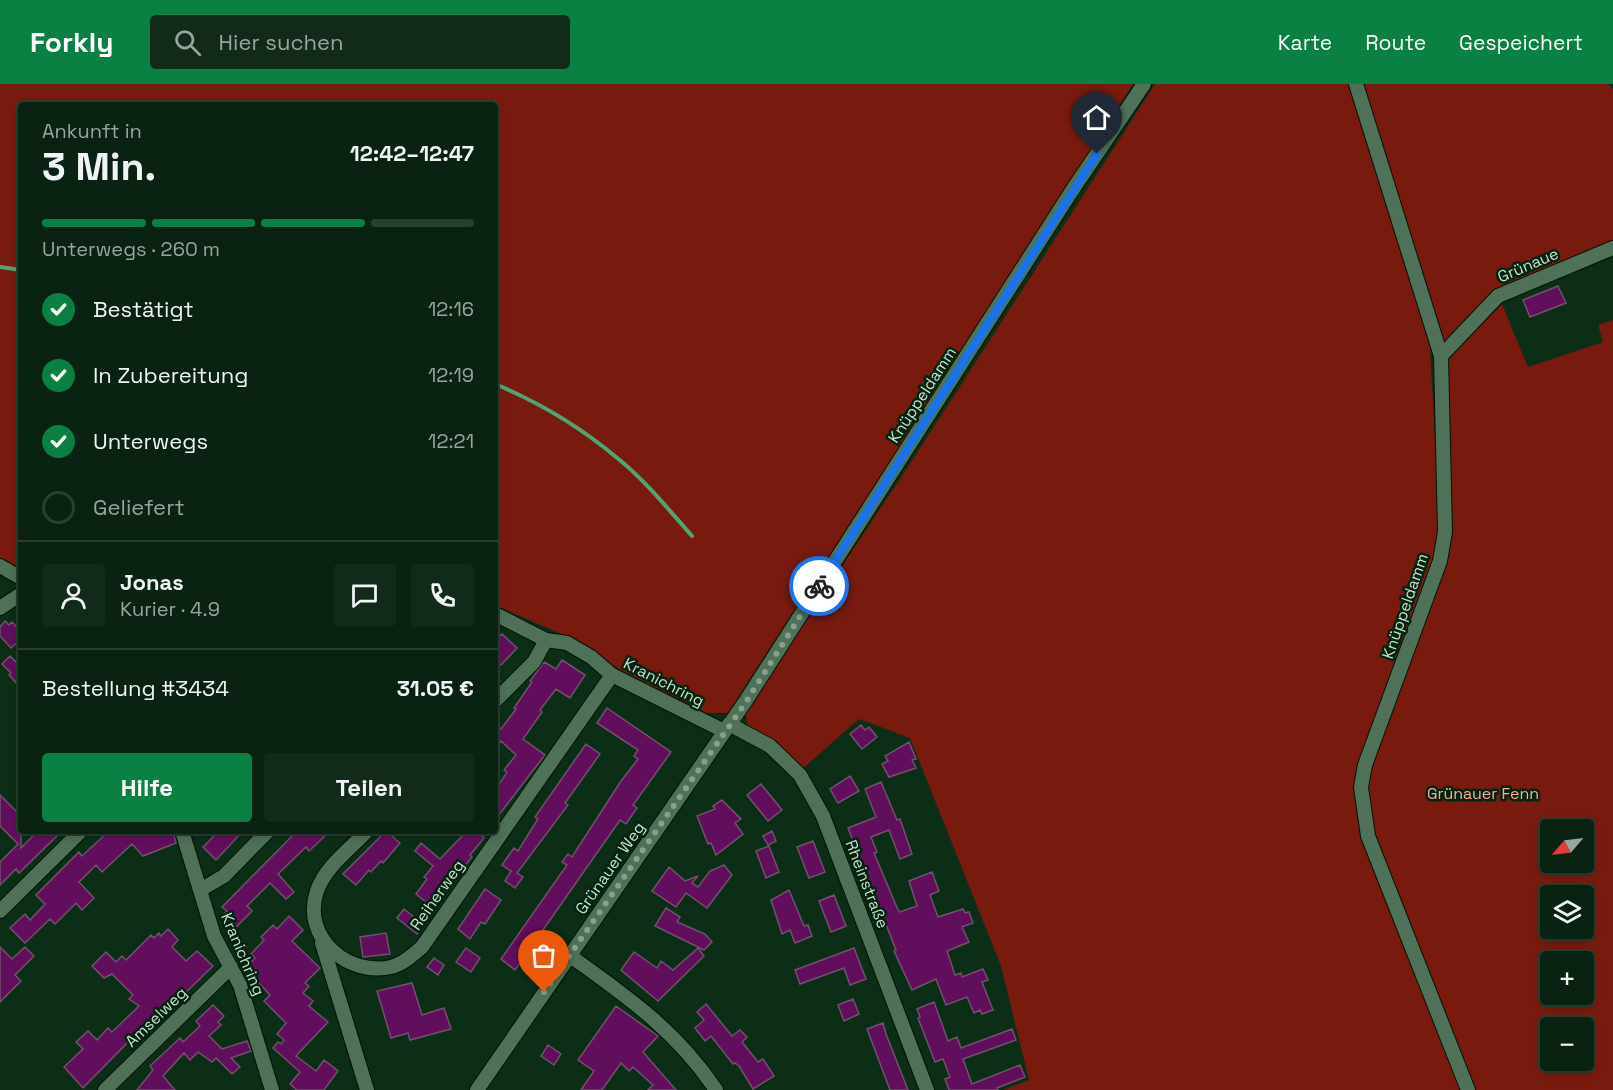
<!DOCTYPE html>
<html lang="de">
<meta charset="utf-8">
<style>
body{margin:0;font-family:"Space Grotesk",sans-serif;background:#122a1a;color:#f1f3f6;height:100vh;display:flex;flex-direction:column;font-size:22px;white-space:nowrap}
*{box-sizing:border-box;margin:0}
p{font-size:20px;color:#99a49f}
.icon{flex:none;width:33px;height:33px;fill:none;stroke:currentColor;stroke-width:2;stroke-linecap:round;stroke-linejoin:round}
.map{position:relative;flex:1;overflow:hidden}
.sheet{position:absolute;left:18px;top:18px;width:480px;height:732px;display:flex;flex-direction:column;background:#092211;border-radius:6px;box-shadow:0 3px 9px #0003,0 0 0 2px #293f31}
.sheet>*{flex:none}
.needle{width:39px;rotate:242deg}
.controls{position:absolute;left:1540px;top:735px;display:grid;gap:12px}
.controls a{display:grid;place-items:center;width:54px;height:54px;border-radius:6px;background:#092211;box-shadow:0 3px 9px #0003,0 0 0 2px #293f31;font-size:30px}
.pin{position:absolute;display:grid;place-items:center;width:51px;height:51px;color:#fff;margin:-62px -26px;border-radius:50% 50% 50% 0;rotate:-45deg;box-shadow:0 0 6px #0007}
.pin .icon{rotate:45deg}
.courier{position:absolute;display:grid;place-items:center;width:60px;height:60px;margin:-30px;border:4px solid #1a73e8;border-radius:50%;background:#fff;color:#222;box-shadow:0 2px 8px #0007}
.summary em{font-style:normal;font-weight:700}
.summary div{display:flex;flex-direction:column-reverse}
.summary{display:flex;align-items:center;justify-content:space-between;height:102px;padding:0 24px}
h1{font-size:39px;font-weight:700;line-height:45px}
.bar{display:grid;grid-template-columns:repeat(4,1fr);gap:9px 6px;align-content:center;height:72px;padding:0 24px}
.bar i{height:8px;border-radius:4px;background:#293f31}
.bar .current{background:#0b8043}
.bar p{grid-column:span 4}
.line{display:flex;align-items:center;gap:15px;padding:0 24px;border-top:2px solid #293f31}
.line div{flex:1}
.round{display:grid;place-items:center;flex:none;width:63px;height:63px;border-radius:6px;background:#122a1a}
ol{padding:0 24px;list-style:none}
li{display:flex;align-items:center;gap:18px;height:66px}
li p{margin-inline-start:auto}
li .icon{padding:6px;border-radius:50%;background:#0b8043;color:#fff;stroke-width:4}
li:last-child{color:#99a49f}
li i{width:33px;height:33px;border:3px solid #293f31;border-radius:50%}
.cta{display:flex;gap:12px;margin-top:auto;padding:12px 24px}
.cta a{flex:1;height:69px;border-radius:6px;background:#0b8043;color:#fff;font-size:24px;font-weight:700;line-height:69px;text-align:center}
.cta a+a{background:#122a1a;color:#f1f3f6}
header{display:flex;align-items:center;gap:36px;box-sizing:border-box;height:84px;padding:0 30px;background:#0b8043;color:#fff}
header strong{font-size:28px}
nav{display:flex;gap:33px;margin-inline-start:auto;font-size:21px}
.search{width:420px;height:54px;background:#122a1a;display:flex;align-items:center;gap:15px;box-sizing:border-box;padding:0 21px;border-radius:6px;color:#99a49f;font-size:22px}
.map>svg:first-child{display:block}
</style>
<header>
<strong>Forkly</strong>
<div class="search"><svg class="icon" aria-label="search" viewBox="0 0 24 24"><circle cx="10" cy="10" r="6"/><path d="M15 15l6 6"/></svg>Hier suchen</div>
<nav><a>Karte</a><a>Route</a><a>Gespeichert</a></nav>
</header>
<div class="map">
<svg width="1613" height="1006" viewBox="0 0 1613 1006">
<rect width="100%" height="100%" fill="#0c2e17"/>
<path fill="#781b0e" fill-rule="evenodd" d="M0 0H1133L728 629H707L623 588 594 567 568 553 495 521V21H21V486L0 477Z
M1155 0H1349L1378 85 1430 263 1440 449 1437 465 1356 706 1357 733 1363 754 1462 1006H1003L1029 996 1001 882 910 654 859 635 801 686 772 658 748 643 745 628 906 386Z
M1362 0H1608L1613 5V156L1494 207 1444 258Z
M1502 220 1528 283 1603 258 1598 241 1613 236V1006H1475L1374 751 1366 704 1372 677 1447 477 1453 448 1446 280 1449 274ZM1551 746H1584V778H1551ZM1551 812H1584V844H1551ZM1551 878H1584V910H1551ZM1551 944H1584V976H1551Z"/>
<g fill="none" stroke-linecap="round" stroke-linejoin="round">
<path stroke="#4da570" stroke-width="4" d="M0 183 21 186
M495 300C538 318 580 343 616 373 645 396 668 425 692 452"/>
</g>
<path fill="#610f5c" stroke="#70516c" stroke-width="1.5" d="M1558 202 1566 219 1530 233 1523 216Z
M5 537 9 541 12 538 21 547V555L11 564 0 552V543Z
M502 550 517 564 501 581 495 575V557Z
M10 572 19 581 21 579V604L9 591 11 589 2 580Z
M562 576 585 591 570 614 556 605 540 626 542 628 523 655 545 671 495 736V707L507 688 504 686 516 671 501 657 495 664V639L501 645 516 625 514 624 532 598 530 597 544 578 556 585Z
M607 624 671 668 633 721 637 724 626 740 620 736 515 886 501 875 567 781 562 778 568 770 572 773 621 697 638 675 634 672 638 666 597 639Z
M861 641 865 646 869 643 877 653 862 665 850 650Z
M909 658 916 675 912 676 916 684 889 693 882 680 888 677 885 672Z
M586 660 600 670 565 719 568 721 517 789 523 793 515 804 505 797 511 787 502 781 514 764 518 767 538 735 535 733Z
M850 692 859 707 838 719 830 705Z
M881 698 897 736 900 735 912 770 900 775 889 746 871 753 877 768 874 769 898 826 900 828 917 822 909 797 932 788 939 807 930 811 938 833 963 825 965 829 969 828 973 839 962 843 969 858 947 867 955 891 961 889 962 893 983 885 988 896 982 898 993 926 982 930 980 926 974 929 967 913 946 921 936 895 912 906 894 867 896 866 848 744 876 733 865 705Z
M761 700 782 726 768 737 747 711Z
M0 711 21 732V764L38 747H62L19 789 16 785 0 801V778L18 760 0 742Z
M722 716 741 735 735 739 743 750 716 771 711 759 708 760 697 732 715 725 713 722Z
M109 747H173L176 759 143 772 132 760 102 788 96 781 79 798 94 814 82 826 76 819 55 840 50 835 25 859 10 844 25 830 30 836 45 820 36 811 79 768 82 772Z
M219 747H243L216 776 203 763Z
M297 747H318L324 753 309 767 306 763 278 790 294 808 286 815 270 799 247 822 252 827 235 844 222 832 227 827 222 823Z
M386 747 400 759 383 779 381 777 371 788 369 786 356 801 343 790Z
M467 747H486L482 752 484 754 470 771 472 773 438 815 441 817 434 825 416 810 427 795 424 793 433 782 415 767 421 759 440 775Z
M772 747 776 757 768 761 763 752Z
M813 757 825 788 809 794 797 763Z
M769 762 779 788 766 794 756 767Z
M724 781 732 791 707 824 686 809 676 823 652 807 669 783 685 797 698 792 692 799 698 803 710 787Z
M485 805 501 816 485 840 481 838 470 855 458 845Z
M789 806 804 842 808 841 812 852 795 859 790 846 782 850 771 816Z
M834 811 846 842 831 848 819 817Z
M666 824 680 833 677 838 705 850 712 858 704 866 655 842Z
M404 825 424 841 417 850 397 834Z
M289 832 303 846 292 857 320 884 305 899 309 902 303 909 313 917 309 922 328 938 296 972 316 987 324 976 338 987 324 1006H297L290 1000 300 988 273 964 278 958 281 960 284 956 277 950 286 939 264 917 270 911 245 884 255 874 251 870 264 856 261 853 273 841 277 845Z
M168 845 178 856 172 863 186 877 197 867 213 882 136 957 132 954 83 1004 64 983 83 965 76 958 88 947 97 956 108 944 112 948 139 922 129 915 133 911 112 890 104 894 92 882 106 868 116 878 122 872 126 876 151 851 154 854 159 849 161 852Z
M386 849 390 870 363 873 360 853Z
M0 863 12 875 25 863 34 872 15 891 21 897 0 918Z
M466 864 480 874 471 888 456 878Z
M698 864 704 872 658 917 621 886 634 868 657 884 661 877 673 886Z
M854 864 866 895 850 901 844 884 800 900 795 886Z
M434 874 444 881 438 891 427 883Z
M412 899 422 931 444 924 451 945 410 956 408 949 391 954 377 907Z
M853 915 859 930 844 937 838 921Z
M934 918 948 957 957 953 961 964 1012 945 1016 956 963 975 972 1000 1020 981 1025 993 997 1004 998 1006H949L945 995 950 993 943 975 935 978 918 934 920 933 917 925Z
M706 920 732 952 740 946 747 953 742 958 758 978 763 975 774 992 753 1005 739 982 735 979 733 980 711 952 705 957 695 944 704 936 697 928Z
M213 921 224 932 218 938 221 941 209 952 222 965 247 957 251 967 231 974 240 983 232 990 216 974 212 978 198 968 190 976 184 969 163 992 175 1006H137L153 986 150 982 180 954 183 958 200 942 196 937Z
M616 922 658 952 643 968 676 1006H648L653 1001 633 983 629 987 621 979 602 1006H581L594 987 578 976Z
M883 939 886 950 908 1006H890L867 945Z
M548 961 561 970 554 981 541 972Z"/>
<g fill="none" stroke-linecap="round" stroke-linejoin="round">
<g stroke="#001405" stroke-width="16">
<path id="minor" d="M1356 0 1441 272 1445 448 1440 477 1365 681 1361 703 1368 752 1468 1006
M1441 272 1498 212 1613 164
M0 482 21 494
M0 524 21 510
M495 530 546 556 567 559 591 573 612 591 724 647
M495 617 534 578 546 556
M729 640 770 662 800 691 823 732 927 1006
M182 747 214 852 240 901 272 1006
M367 747C350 765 325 783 317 807 301 853 348 893 391 883 403 880 413 871 422 863L612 591
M200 806 224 792 268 747
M0 827 81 747
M322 859 367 1006
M569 871C626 912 676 946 716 1006
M105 1006 231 883
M477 1006 745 618 1073 105 1144 0"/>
</g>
<use href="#minor" stroke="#4f7157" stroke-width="14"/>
</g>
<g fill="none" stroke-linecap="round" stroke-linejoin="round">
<path stroke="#89a08f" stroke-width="6" stroke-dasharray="0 10.8" d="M544 908 746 618 819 502"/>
<path stroke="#1a73e8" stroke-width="8" d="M819 502 1097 70"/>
</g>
<g text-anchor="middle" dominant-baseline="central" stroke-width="5" stroke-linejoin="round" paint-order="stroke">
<g font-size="16" fill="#ccdecf" stroke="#03240e">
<text transform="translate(1528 181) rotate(-23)">Grünaue</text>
<text transform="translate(922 311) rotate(-57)">Knüppeldamm</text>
<text transform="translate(1405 522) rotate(-71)">Knüppeldamm</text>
<text transform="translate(664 598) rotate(27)">Kranichring</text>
<text transform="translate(610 784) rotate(-55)">Grünauer Weg</text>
<text transform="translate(867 800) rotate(69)">Rheinstraße</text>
<text transform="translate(437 811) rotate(-55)">Reiherweg</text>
<text transform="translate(243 870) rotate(67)">Kranichring</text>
<text transform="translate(156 933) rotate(-44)">Amselweg</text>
</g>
<g font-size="16" fill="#fea999" stroke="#03240e">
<text x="1483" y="709">Grünauer Fenn</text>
</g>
</g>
</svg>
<div class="controls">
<a><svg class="needle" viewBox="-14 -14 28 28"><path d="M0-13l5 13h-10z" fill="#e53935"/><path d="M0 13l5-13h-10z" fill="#99a49f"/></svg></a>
<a><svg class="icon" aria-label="layers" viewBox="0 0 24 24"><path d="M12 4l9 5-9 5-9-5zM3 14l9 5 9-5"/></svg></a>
<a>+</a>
<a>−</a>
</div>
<div class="pin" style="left:544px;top:908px;background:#ea580c"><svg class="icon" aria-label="bag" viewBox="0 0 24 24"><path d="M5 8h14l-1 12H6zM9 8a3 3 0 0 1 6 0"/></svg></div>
<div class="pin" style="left:1097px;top:70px;background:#1f2937"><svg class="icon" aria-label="home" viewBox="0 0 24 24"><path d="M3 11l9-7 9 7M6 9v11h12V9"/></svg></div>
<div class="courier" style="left:819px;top:502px"><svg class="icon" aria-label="bike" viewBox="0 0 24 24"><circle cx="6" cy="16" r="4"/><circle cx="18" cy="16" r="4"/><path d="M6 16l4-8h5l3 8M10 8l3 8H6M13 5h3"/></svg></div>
<section class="sheet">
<div class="summary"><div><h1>3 Min.</h1><p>Ankunft in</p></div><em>12:42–12:47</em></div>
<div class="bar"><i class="current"></i><i class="current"></i><i class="current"></i><i></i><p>Unterwegs · 260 m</p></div>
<ol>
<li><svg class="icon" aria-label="check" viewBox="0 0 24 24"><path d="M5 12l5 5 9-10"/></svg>Bestätigt<p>12:16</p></li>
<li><svg class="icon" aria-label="check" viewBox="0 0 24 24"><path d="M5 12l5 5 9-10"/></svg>In Zubereitung<p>12:19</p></li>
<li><svg class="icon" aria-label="check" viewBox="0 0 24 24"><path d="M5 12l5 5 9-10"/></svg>Unterwegs<p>12:21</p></li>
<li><i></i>Geliefert</li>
</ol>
<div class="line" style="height:108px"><a class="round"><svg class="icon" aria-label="person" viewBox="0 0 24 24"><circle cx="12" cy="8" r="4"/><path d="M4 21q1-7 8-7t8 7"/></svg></a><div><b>Jonas</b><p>Kurier · 4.9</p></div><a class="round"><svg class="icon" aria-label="chat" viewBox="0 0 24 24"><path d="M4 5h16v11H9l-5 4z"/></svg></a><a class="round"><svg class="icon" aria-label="phone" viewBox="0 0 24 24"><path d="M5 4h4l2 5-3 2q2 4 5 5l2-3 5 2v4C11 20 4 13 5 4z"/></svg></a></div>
<div class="line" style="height:78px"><div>Bestellung #3434</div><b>31.05 €</b></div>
<div class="cta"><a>Hilfe</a><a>Teilen</a></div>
</section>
</div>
